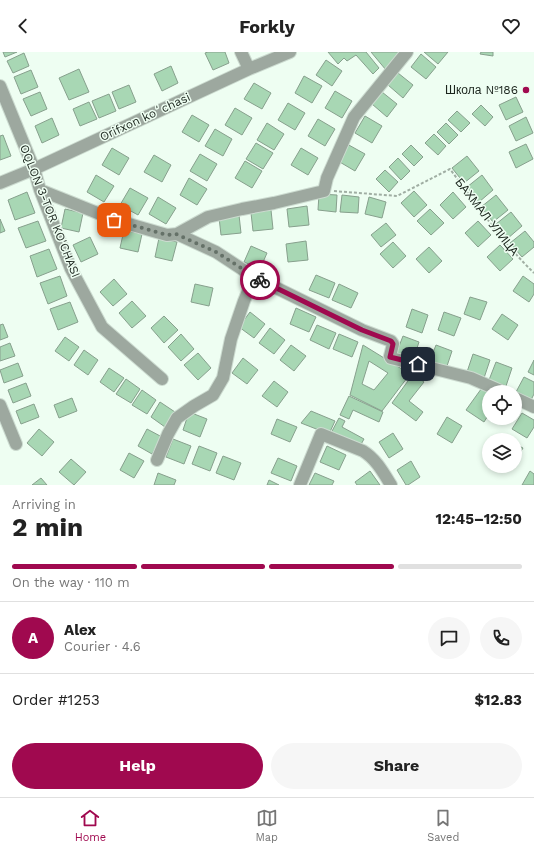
<!DOCTYPE html>
<meta charset="utf-8">
<style>
body{margin:0;font-family:"Work Sans",sans-serif;background:#f6f6f6;color:#222;height:100vh;display:flex;flex-direction:column;font-size:15px;white-space:nowrap}
*{box-sizing:border-box;margin:0}
p{font-size:13px;color:#767676}
.icon{flex:none;width:22px;height:22px;fill:none;stroke:currentColor;stroke-width:2;stroke-linecap:round;stroke-linejoin:round}
.map{position:relative;height:433px;overflow:hidden}
.details{display:flex;flex-direction:column;background:#fff;flex:1}
.details>*{flex:none}
.buttons{position:absolute;left:482px;top:333px;display:grid;gap:8px}
.buttons a{display:grid;place-items:center;width:40px;height:40px;border-radius:50%;background:#fff;box-shadow:0 2px 6px #0003;font-size:20px}
.pin{position:absolute;display:grid;place-items:center;width:34px;height:34px;color:#fff;margin:-17px;border-radius:8px;box-shadow:0 2px 6px #0006}
.courier{position:absolute;display:grid;place-items:center;width:40px;height:40px;margin:-20px;border:3px solid #a0094f;border-radius:50%;background:#fff;color:#222;box-shadow:0 1px 5px #0007}
.summary em{font-style:normal;font-weight:700}
.summary div{display:flex;flex-direction:column-reverse}
.summary{display:flex;align-items:center;justify-content:space-between;height:68px;padding:0 12px}
h1{font-size:26px;font-weight:700;line-height:30px}
.bar{display:grid;grid-template-columns:repeat(4,1fr);gap:6px 4px;align-content:center;height:48px;padding:0 12px}
.bar i{height:5px;border-radius:3px;background:#e0e0e0}
.bar .active{background:#a0094f}
.bar p{grid-column:span 4}
.line{display:flex;align-items:center;gap:10px;padding:0 12px;border-top:1px solid #e0e0e0}
.line div{flex:1}
.round{display:grid;place-items:center;flex:none;width:42px;height:42px;border-radius:21px;background:#f6f6f6}
.action{display:flex;gap:8px;margin-top:auto;padding:8px 12px}
.action a{flex:1;height:46px;border-radius:24px;background:#a0094f;color:#fff;font-size:16px;font-weight:700;line-height:46px;text-align:center}
.action a+a{background:#f6f6f6;color:#222}
header{display:flex;justify-content:space-between;align-items:center;height:52px;padding:0 12px;background:#fff;font-size:18px;font-weight:700}
.tab-bar{display:flex;justify-content:space-around;align-items:center;height:56px;border-top:1px solid #e0e0e0;background:#fff;font-size:11px;color:#767676}
.tab-bar a{display:grid;justify-items:center;gap:2px}
.tab-bar .active{color:#a0094f}
.map>svg:first-child{display:block}
</style>
<header><svg class="icon" aria-label="back" viewBox="0 0 24 24"><path d="M15 5l-7 7 7 7"/></svg>Forkly<svg class="icon" aria-label="heart" viewBox="0 0 24 24"><path d="M12 20l-8-8c-3-5 5-10 8-4 3-6 11-1 8 4z"/></svg></header>
<div class="map">
<svg width="534" height="433" viewBox="0 0 534 433">
<rect width="100%" height="100%" fill="#eefef2"/>
<path fill="#a8d7b4" stroke="#87a08d" fill-rule="evenodd" d="M3 0H17L5 5Z
M208 0H225L229 11 213 18 205 1Z
M328 0H366L379 16 373 22 356 3 347 9 344 6 338 12Z
M371 0H401L386 18Z
M424 0H448L438 12Z
M481 0H493V4L480 2Z
M24 1 29 14 13 21 7 9Z
M421 2 436 15 426 27 411 15Z
M326 8 342 19 332 34 316 23Z
M171 14 178 31 162 39 154 22Z
M79 17 89 40 69 48 59 26Z
M31 18 38 35 21 42 14 25Z
M398 21 413 33 403 46 388 33Z
M304 24 322 34 312 51 295 41Z
M254 31 271 41 262 57 244 47Z
M129 33 136 50 119 57 112 40Z
M335 39 352 49 342 66 325 56Z
M40 40 47 57 31 64 23 47Z
M382 40 397 52 387 65 372 52Z
M109 42 116 59 99 66 92 49Z
M516 45 523 60 506 68 499 53Z
M89 50 97 67 80 74 73 57Z
M288 51 305 61 295 78 278 68Z
M481 53 493 65 485 74 472 62Z
M235 56 252 66 242 83 225 73Z
M457 59 470 71 461 80 448 68Z
M192 63 209 73 199 90 182 80Z
M365 64 382 74 372 91 355 81Z
M526 65 533 81 516 89 509 74Z
M52 66 59 83 42 91 35 74Z
M318 67 335 77 325 94 308 84Z
M267 71 284 82 274 98 257 88Z
M446 71 458 83 449 92 437 80Z
M215 77 232 87 223 104 205 94Z
M434 82 446 94 438 103 425 91Z
M3 83 11 104 0 108V84Z
M256 91 273 101 263 117 246 107Z
M347 92 365 102 355 119 338 109Z
M526 92 533 107 516 116 509 100Z
M411 93 423 105 414 114 402 102Z
M112 96 129 106 119 123 102 113Z
M301 96 318 106 308 123 291 113Z
M200 102 217 112 207 129 190 119Z
M154 103 171 113 162 130 144 120Z
M467 104 479 119 464 131 452 116Z
M398 106 410 119 401 128 389 115Z
M245 109 262 119 252 136 235 126Z
M385 118 398 130 389 140 376 127Z
M96 123 114 134 104 150 87 140Z
M482 123 493 138 479 150 467 135Z
M189 126 207 137 197 153 180 143Z
M130 136 148 146 138 163 120 153Z
M414 139 427 153 414 165 401 151Z
M27 140 35 161 15 168 8 148Z
M453 140 466 155 453 167 440 153Z
M319 142 337 143 336 160 318 158Z
M342 143 359 145 358 161 340 160Z
M496 143 508 158 493 170 481 155Z
M158 145 176 156 166 172 149 162Z
M369 145 386 150 382 166 365 162Z
M307 154 309 173 289 175 287 157Z
M65 157 83 161 79 180 61 176Z
M430 157 444 171 431 183 417 169Z
M271 158 273 177 253 179 251 161Z
M511 160 522 174 507 187 496 172Z
M239 163 241 181 221 183 219 165Z
M0 167 5 179 0 181Z
M38 169 46 189 26 196 18 176Z
M478 169 491 183 478 195 465 181Z
M386 171 396 183 381 195 371 183Z
M124 178 142 182 138 200 120 196Z
M525 179 534 190V195L522 205 510 191Z
M90 185 98 202 81 210 73 193Z
M159 186 177 190 172 209 155 205Z
M306 189 308 208 288 210 286 192Z
M393 190 406 204 393 216 380 202Z
M500 193 513 207 500 219 487 205Z
M251 194 267 201 260 217 244 210Z
M429 195 442 209 429 221 416 207Z
M49 197 57 217 37 225 30 204Z
M316 223 335 231 329 246 309 238Z
M60 224 67 244 48 252 40 231Z
M523 224 534 232V242L529 250 513 239Z
M114 227 127 242 113 254 100 240Z
M195 232 213 236 209 254 191 250Z
M339 232 358 241 351 256 332 248Z
M470 245 487 250 480 268 464 262Z
M132 249 146 264 132 276 119 261Z
M70 250 78 270 58 278 50 257Z
M296 256 316 265 309 280 290 272Z
M412 257 428 263 422 281 406 275Z
M250 260 265 272 254 286 239 275Z
M444 260 461 266 454 284 438 278Z
M502 262 518 273 508 288 492 277Z
M164 264 178 278 164 291 151 276Z
M3 272 8 285 0 288V273Z
M317 273 336 281 329 297 310 288Z
M270 276 285 288 274 302 259 291Z
M181 282 194 297 181 309 168 295Z
M339 282 358 290 352 305 333 297Z
M403 284 419 290 413 308 396 302Z
M65 285 79 295 69 309 55 299Z
M10 291 15 304 0 309V295Z
M291 293 306 304 294 319 280 308Z
M363 293 410 322 382 359 350 343ZM369 309 388 321 374 338 362 332Z
M436 293 452 299 446 317 429 311Z
M84 298 98 308 88 323 74 313Z
M198 301 211 316 198 328 184 313Z
M473 302 490 308 484 326 467 320Z
M243 306 258 318 247 332 232 321Z
M534 308V323L528 320Z
M496 310 512 316 506 334 489 328Z
M18 311 23 324 4 331 0 318Z
M109 316 124 326 114 340 100 330Z
M413 322 424 330 409 349 423 360 416 369 392 351Z
M524 325 534 330V342L531 348 516 340Z
M126 327 140 337 131 351 116 342Z
M274 329 288 340 277 355 262 344Z
M26 331 31 344 13 351 8 338Z
M484 333 489 340V362L484 370 466 358Z
M142 338 156 348 147 362 132 353Z
M349 344 383 360 379 370 353 358 349 367 340 363Z
M72 346 77 359 59 366 54 353Z
M160 350 175 360 165 375 151 365Z
M34 352 39 365 21 372 16 359Z
M311 359 335 369 329 382 301 371Z
M189 360 207 367 200 385 183 378Z
M522 361 534 368V375L527 386 512 377Z
M447 365 462 374 452 391 437 382Z
M339 366 345 369 342 375 364 387 359 396 331 381Z
M277 367 297 375 290 390 271 382Z
M39 377 54 390 42 404 27 391Z
M147 377 162 385 152 402 138 394Z
M393 381 403 397 389 406 379 390Z
M173 387 191 394 184 412 166 405Z
M515 392 523 396 515 409Z
M199 394 217 401 210 419 192 412Z
M327 394 346 403 339 418 320 410Z
M129 401 144 409 134 426 120 418Z
M223 404 241 411 234 428 216 421Z
M278 406 297 414 291 429 271 421Z
M71 407 86 420 74 433 59 420Z
M411 409 420 425 408 433H406L397 418Z
M370 419 380 433H357L355 430Z
M530 419 534 422V433H522Z
M158 421 176 428 174 433H154Z
M315 421 334 429 332 433H309Z
M41 426 47 433H32Z
M269 428 279 433H267Z"/>
<g fill="none" stroke-linecap="round" stroke-linejoin="round">
<g stroke="#ccdbd0" stroke-width="14">
<path id="minor" d="M241 0 249 17
M0 34 34 117 40 138 71 217 102 275 162 327
M0 131 34 117 249 17 290 0
M40 138 115 168 167 183 177 182 208 165 242 157 274 151 324 139 327 126 354 65 407 0
M177 182 216 200 254 225 362 278 391 289 393 292 390 304 391 306 471 326 503 340
M515 346 534 355
M0 353 16 392
M157 408 168 382 177 366 194 354 213 343 223 326 231 287 244 249 254 225
M300 433 321 382 363 399C376 407 383 420 391 433"/>
</g>
<path stroke="#a0aea3" stroke-width="2" stroke-dasharray="3 2" stroke-linecap="butt" d="M334 139 397 144 450 117C477 153 502 190 534 221"/>
<use href="#minor" stroke="#9da89f" stroke-width="12"/>
</g>
<g fill="none" stroke-linecap="round" stroke-linejoin="round">
<path stroke="#657168" stroke-width="4" stroke-dasharray="0 7.2" d="M114 168 167 183 176 182 216 200 260 228"/>
<path stroke="#a0094f" stroke-width="5" d="M260 228 362 278 391 289 393 292 390 305 418 312"/>
</g>
<circle fill="#a0094f" stroke="#eefef2" stroke-width="1.5" cx="526" cy="38" r="4"/>
<g text-anchor="middle" dominant-baseline="central" stroke-width="3" stroke-linejoin="round" paint-order="stroke">
<g font-size="12" fill="#1b251d" stroke="#eefef2" text-anchor="end">
<text x="518" y="38">Школа №186</text>
</g>
<g font-size="12" fill="#1b251d" stroke="#eefef2">
<text transform="translate(145 65) rotate(-25)">Orifxon koʻchasi</text>
<text transform="translate(50 159) rotate(68)">OQLON 3-TOR KO'CHASI</text>
<text transform="translate(487 165) rotate(52)">БАХМАЛ УЛИЦА</text>
</g>
</g>
</svg>
<div class="buttons">
<a><svg class="icon" aria-label="locate" viewBox="0 0 24 24"><circle cx="12" cy="12" r="6"/><path d="M12 2v4M12 18v4M2 12h4M18 12h4"/></svg></a>
<a><svg class="icon" aria-label="layers" viewBox="0 0 24 24"><path d="M12 4l9 5-9 5-9-5zM3 14l9 5 9-5"/></svg></a>
</div>
<div class="pin" style="left:114px;top:168px;background:#ea580c"><svg class="icon" aria-label="bag" viewBox="0 0 24 24"><path d="M5 8h14l-1 12H6zM9 8a3 3 0 0 1 6 0"/></svg></div>
<div class="pin" style="left:418px;top:312px;background:#1f2937"><svg class="icon" aria-label="home" viewBox="0 0 24 24"><path d="M3 11l9-7 9 7M6 9v11h12V9"/></svg></div>
<div class="courier" style="left:260px;top:228px"><svg class="icon" aria-label="bike" viewBox="0 0 24 24"><circle cx="6" cy="16" r="4"/><circle cx="18" cy="16" r="4"/><path d="M6 16l4-8h5l3 8M10 8l3 8H6M13 5h3"/></svg></div>
</div>
<section class="details">
<div class="summary"><div><h1>2 min</h1><p>Arriving in</p></div><em>12:45–12:50</em></div>
<div class="bar"><i class="active"></i><i class="active"></i><i class="active"></i><i></i><p>On the way · 110 m</p></div>
<div class="line" style="height:72px"><b class="round" style="background:#a0094f;color:#fff">A</b><div><b>Alex</b><p>Courier · 4.6</p></div><a class="round"><svg class="icon" aria-label="chat" viewBox="0 0 24 24"><path d="M4 5h16v11H9l-5 4z"/></svg></a><a class="round"><svg class="icon" aria-label="phone" viewBox="0 0 24 24"><path d="M5 4h4l2 5-3 2q2 4 5 5l2-3 5 2v4C11 20 4 13 5 4z"/></svg></a></div>
<div class="line" style="height:52px"><div>Order #1253</div><b>$12.83</b></div>
<div class="action"><a>Help</a><a>Share</a></div>
</section>
<nav class="tab-bar">
<a class="active"><svg class="icon" aria-label="home" viewBox="0 0 24 24"><path d="M3 11l9-7 9 7M6 9v11h12V9"/></svg>Home</a>
<a><svg class="icon" aria-label="map" viewBox="0 0 24 24"><path d="M3 6l6-2 6 2 6-2v14l-6 2-6-2-6 2zM9 4v14M15 6v14"/></svg>Map</a>
<a><svg class="icon" aria-label="saved" viewBox="0 0 24 24"><path d="M7 4h10v16l-5-4-5 4z"/></svg>Saved</a>
</nav>
